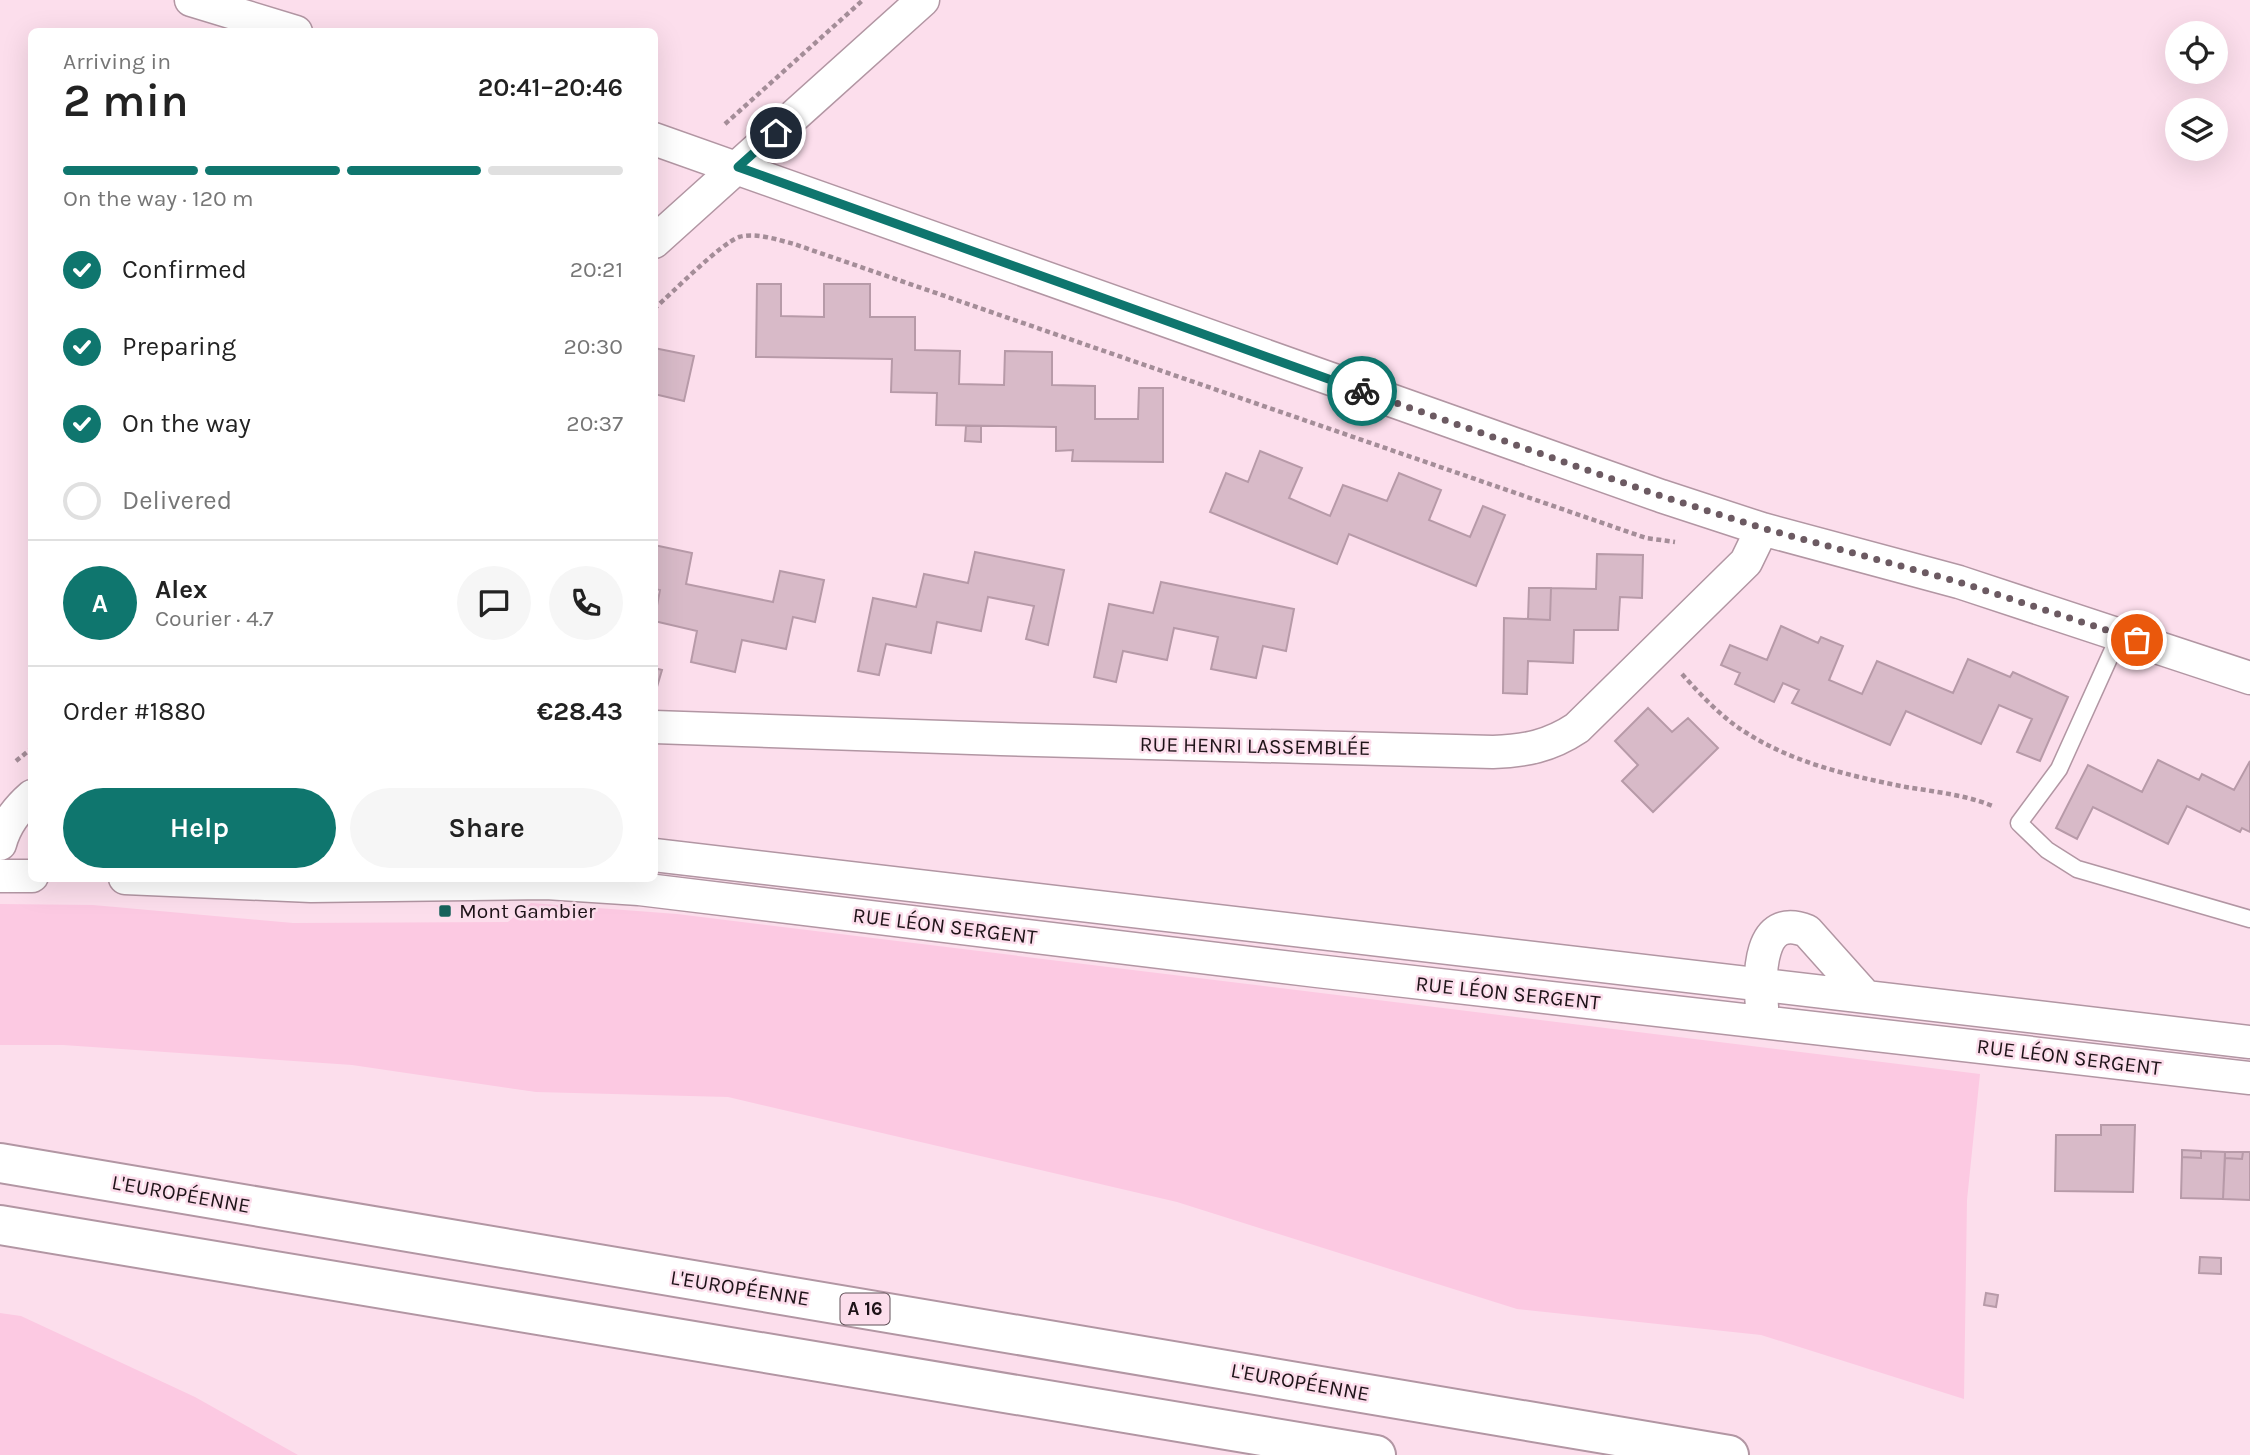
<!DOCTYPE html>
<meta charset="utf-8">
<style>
body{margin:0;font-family:Karla,sans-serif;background:#f6f6f6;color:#222;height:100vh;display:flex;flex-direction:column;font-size:26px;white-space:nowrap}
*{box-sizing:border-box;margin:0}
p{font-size:23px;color:#767676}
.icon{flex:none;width:38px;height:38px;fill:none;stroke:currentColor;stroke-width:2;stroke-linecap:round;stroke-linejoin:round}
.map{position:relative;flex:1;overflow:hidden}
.details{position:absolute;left:28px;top:28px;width:630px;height:854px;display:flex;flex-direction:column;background:#fff;border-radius:10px;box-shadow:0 7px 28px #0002}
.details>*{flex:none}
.buttons{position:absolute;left:2165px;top:21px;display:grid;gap:14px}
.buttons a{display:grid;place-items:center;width:63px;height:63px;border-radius:50%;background:#fff;box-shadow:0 7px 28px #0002;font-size:35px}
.pin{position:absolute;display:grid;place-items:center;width:60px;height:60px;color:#fff;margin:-30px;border:4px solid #fff;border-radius:50%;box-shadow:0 2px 7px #0007}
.courier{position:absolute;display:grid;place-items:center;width:70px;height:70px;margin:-35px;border:5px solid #0f766e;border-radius:50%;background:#fff;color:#222;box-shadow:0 2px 9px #0007}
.summary em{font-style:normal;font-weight:600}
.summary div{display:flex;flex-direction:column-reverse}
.summary{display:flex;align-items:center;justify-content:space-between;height:119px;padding:0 35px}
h1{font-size:46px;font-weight:600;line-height:52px}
.bar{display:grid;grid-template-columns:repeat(4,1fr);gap:10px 7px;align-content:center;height:84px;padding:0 35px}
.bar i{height:9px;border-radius:5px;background:#e0e0e0}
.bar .on{background:#0f766e}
.bar p{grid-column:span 4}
.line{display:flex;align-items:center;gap:18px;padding:0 35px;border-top:2px solid #e0e0e0}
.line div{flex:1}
.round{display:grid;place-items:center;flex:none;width:74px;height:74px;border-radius:37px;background:#f6f6f6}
ol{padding:0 35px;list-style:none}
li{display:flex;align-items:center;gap:21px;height:77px}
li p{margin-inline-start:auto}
li .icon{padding:7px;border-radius:50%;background:#0f766e;color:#fff;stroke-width:4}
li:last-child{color:#767676}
li i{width:38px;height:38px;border:4px solid #e0e0e0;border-radius:50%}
.cta{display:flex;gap:14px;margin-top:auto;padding:14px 35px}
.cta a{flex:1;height:80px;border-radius:42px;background:#0f766e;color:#fff;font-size:28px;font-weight:600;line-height:80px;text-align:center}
.cta a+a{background:#f6f6f6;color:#222}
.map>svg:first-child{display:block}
</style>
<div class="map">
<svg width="2250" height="1455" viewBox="0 0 2250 1455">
<rect width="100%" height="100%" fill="#fcdeec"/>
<path fill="#fcc9e2" d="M531 903 677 914 1980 1074 1967 1200 1964 1399 1761 1335 1517 1309 1177 1202 728 1097 536 1092 352 1065 63 1045H0V904L93 905 293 923 508 922Z
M0 1313 21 1316 195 1397 298 1455H0Z"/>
<path fill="#d8bac8" stroke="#b79aa8" stroke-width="2" d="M757 284H781V316L824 317V284H870V317H915V350L960 351 959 384 1004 385 1005 351 1052 352V385L1095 386V419H1138L1139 388H1163V462L1072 461 1073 450 1056 451V427L936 425 937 393 891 392 892 359 756 357Z
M654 348 694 356 684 401 654 394Z
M966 426H981V442L965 441Z
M1260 451 1302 468 1289 498 1330 516 1343 485 1387 501 1399 473 1441 490 1429 520 1470 537 1483 506 1505 515 1476 586 1349 534 1337 564 1210 512 1226 473 1248 482Z
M654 545 692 553 686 584 773 602 780 571 824 580 815 622 793 617 786 649 742 640 735 672 691 662 697 631 654 621 660 590 654 589Z
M975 552 1064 570 1048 645 1026 639 1034 606 988 597 981 631 937 622 931 653 886 644 879 675 858 671 873 598 916 607 924 574 968 583Z
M1597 554 1643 555 1642 598 1620 597 1618 630H1574L1573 663 1528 661 1527 694 1503 693 1504 618 1550 620 1551 588 1596 589Z
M1161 582 1294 609 1286 651 1263 646 1256 678 1211 669 1218 637 1174 628 1167 660 1123 651 1116 682 1094 677 1109 604 1153 613Z
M1529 588H1551L1550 620 1528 619Z
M1781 626 1818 643 1821 637 1843 646 1829 680 1862 694 1877 661 1953 693 1968 659 2010 677 2013 672 2068 697 2040 761 2017 752 2032 719 1999 705 1981 744 1906 711 1890 745 1792 703 1799 690 1783 683 1774 702 1735 684 1740 673 1721 665 1730 645 1767 660Z
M654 668 662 670 654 697Z
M1648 708 1672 732 1688 718 1718 748 1653 812 1622 781 1638 765 1615 741Z
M2158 760 2199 780 2202 774 2234 790 2250 761V832L2242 828 2240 832 2187 806 2168 844 2093 807 2077 839 2056 828 2088 765 2142 792Z
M2101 1125H2135L2133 1192 2055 1191 2056 1135H2101Z
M2182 1150 2201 1151V1158L2182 1157Z
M2201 1151 2225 1152 2223 1199 2181 1198 2182 1157 2201 1158Z
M2225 1152H2243L2242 1159 2225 1158Z
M2243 1152H2250V1200L2223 1199 2225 1158 2242 1159Z
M2200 1257 2221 1258V1274L2199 1273Z
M1986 1293 1998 1295 1996 1307 1984 1305Z"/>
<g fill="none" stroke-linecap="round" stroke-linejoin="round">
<g stroke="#b296a3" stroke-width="19">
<path id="service" d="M2120 634 2059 769 2019 823 2047 850 2077 869 2250 919"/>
</g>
<g stroke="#b296a3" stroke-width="35">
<path id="minor" d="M191 0 296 32
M654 139 1661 496 1762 529 1959 582 2250 678
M654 242 923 0
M654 727 1001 739 1493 752C1525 751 1550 746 1577 728L1746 562 1762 529
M0 844C5 825 17 809 32 796
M654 855 2250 1042
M0 876H32
M125 878 311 886 546 883 639 889 1317 971 2250 1078
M1762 1007C1759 976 1758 911 1807 931L1866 997"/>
</g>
<g stroke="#b296a3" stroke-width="42">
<path id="motorway" d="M0 1163 1729 1455
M0 1225 1376 1455"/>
</g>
<path stroke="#a48d98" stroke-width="4.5" stroke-dasharray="5 3.5" stroke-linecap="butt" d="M725 124 863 0
M654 309C672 293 720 244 739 237 756 232 778 240 794 244L1646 538 1675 542
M1682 674C1701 695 1721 717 1745 732 1793 763 1850 776 1906 787 1936 792 1967 795 1995 807
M16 761 32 748"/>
<use href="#service" stroke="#fff" stroke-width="16"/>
<use href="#minor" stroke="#fff" stroke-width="32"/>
<use href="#motorway" stroke="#fff" stroke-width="38"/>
</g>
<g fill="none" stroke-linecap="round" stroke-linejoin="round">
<path stroke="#6c5a62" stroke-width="7" stroke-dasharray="0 12.6" d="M1362 391 1661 496 1762 528 1959 582 2137 640"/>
<path stroke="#0f766e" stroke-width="9" d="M776 133 738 167 1362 391"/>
</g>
<rect fill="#16625b" stroke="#fcdeec" stroke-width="2.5" x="438" y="904" width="14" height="14" rx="3.5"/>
<g text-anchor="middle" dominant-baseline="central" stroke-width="5" stroke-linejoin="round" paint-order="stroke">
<rect fill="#fcdeec" stroke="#615058" stroke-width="2" x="840.5" y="1293.5" width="49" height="31" rx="5"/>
<g font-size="19" font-weight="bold" fill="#1e1318">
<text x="865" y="1309">A 16</text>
</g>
<g font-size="21" fill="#1e1318" stroke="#fcdeec">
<text transform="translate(1255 746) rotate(1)">RUE HENRI LASSEMBLÉE</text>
<text transform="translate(945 926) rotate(7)">RUE LÉON SERGENT</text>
<text transform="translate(1508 993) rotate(6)">RUE LÉON SERGENT</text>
<text transform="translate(2069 1057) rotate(7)">RUE LÉON SERGENT</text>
<text transform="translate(181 1194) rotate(10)">L'EUROPÉENNE</text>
<text transform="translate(740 1288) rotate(9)">L'EUROPÉENNE</text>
<text transform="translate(1300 1382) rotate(10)">L'EUROPÉENNE</text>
</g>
<g font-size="21" fill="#1e1318" stroke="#fcdeec" text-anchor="start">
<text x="459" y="911">Mont Gambier</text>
</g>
</g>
</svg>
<div class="buttons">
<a><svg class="icon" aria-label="locate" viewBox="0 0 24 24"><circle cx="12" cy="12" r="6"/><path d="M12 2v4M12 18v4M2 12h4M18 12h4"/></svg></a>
<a><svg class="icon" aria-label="layers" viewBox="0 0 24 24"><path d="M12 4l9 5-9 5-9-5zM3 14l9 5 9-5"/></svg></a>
</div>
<div class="pin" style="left:2137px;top:640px;background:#ea580c"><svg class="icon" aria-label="bag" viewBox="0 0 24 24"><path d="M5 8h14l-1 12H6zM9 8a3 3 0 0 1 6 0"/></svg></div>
<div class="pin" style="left:776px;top:133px;background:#1f2937"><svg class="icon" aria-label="home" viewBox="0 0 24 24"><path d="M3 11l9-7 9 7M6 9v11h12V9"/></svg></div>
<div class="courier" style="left:1362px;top:391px"><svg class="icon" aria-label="bike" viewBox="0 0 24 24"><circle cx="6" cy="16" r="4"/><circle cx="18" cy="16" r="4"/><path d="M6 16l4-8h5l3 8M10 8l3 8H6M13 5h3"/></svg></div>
<section class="details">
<div class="summary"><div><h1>2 min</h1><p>Arriving in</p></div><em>20:41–20:46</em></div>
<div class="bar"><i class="on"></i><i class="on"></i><i class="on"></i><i></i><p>On the way · 120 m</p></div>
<ol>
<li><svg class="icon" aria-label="check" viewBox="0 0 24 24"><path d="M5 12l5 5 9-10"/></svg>Confirmed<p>20:21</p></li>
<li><svg class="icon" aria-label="check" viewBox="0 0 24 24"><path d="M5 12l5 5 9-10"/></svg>Preparing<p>20:30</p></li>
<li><svg class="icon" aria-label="check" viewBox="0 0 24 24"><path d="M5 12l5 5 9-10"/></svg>On the way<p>20:37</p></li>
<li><i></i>Delivered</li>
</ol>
<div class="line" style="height:126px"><b class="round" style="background:#0f766e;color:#fff">A</b><div><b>Alex</b><p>Courier · 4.7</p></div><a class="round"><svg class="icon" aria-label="chat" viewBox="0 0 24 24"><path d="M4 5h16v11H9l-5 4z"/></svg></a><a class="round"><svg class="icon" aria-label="phone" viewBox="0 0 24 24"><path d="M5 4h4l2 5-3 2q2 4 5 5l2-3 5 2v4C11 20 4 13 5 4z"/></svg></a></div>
<div class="line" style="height:91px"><div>Order #1880</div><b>€28.43</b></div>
<div class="cta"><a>Help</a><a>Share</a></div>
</section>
</div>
